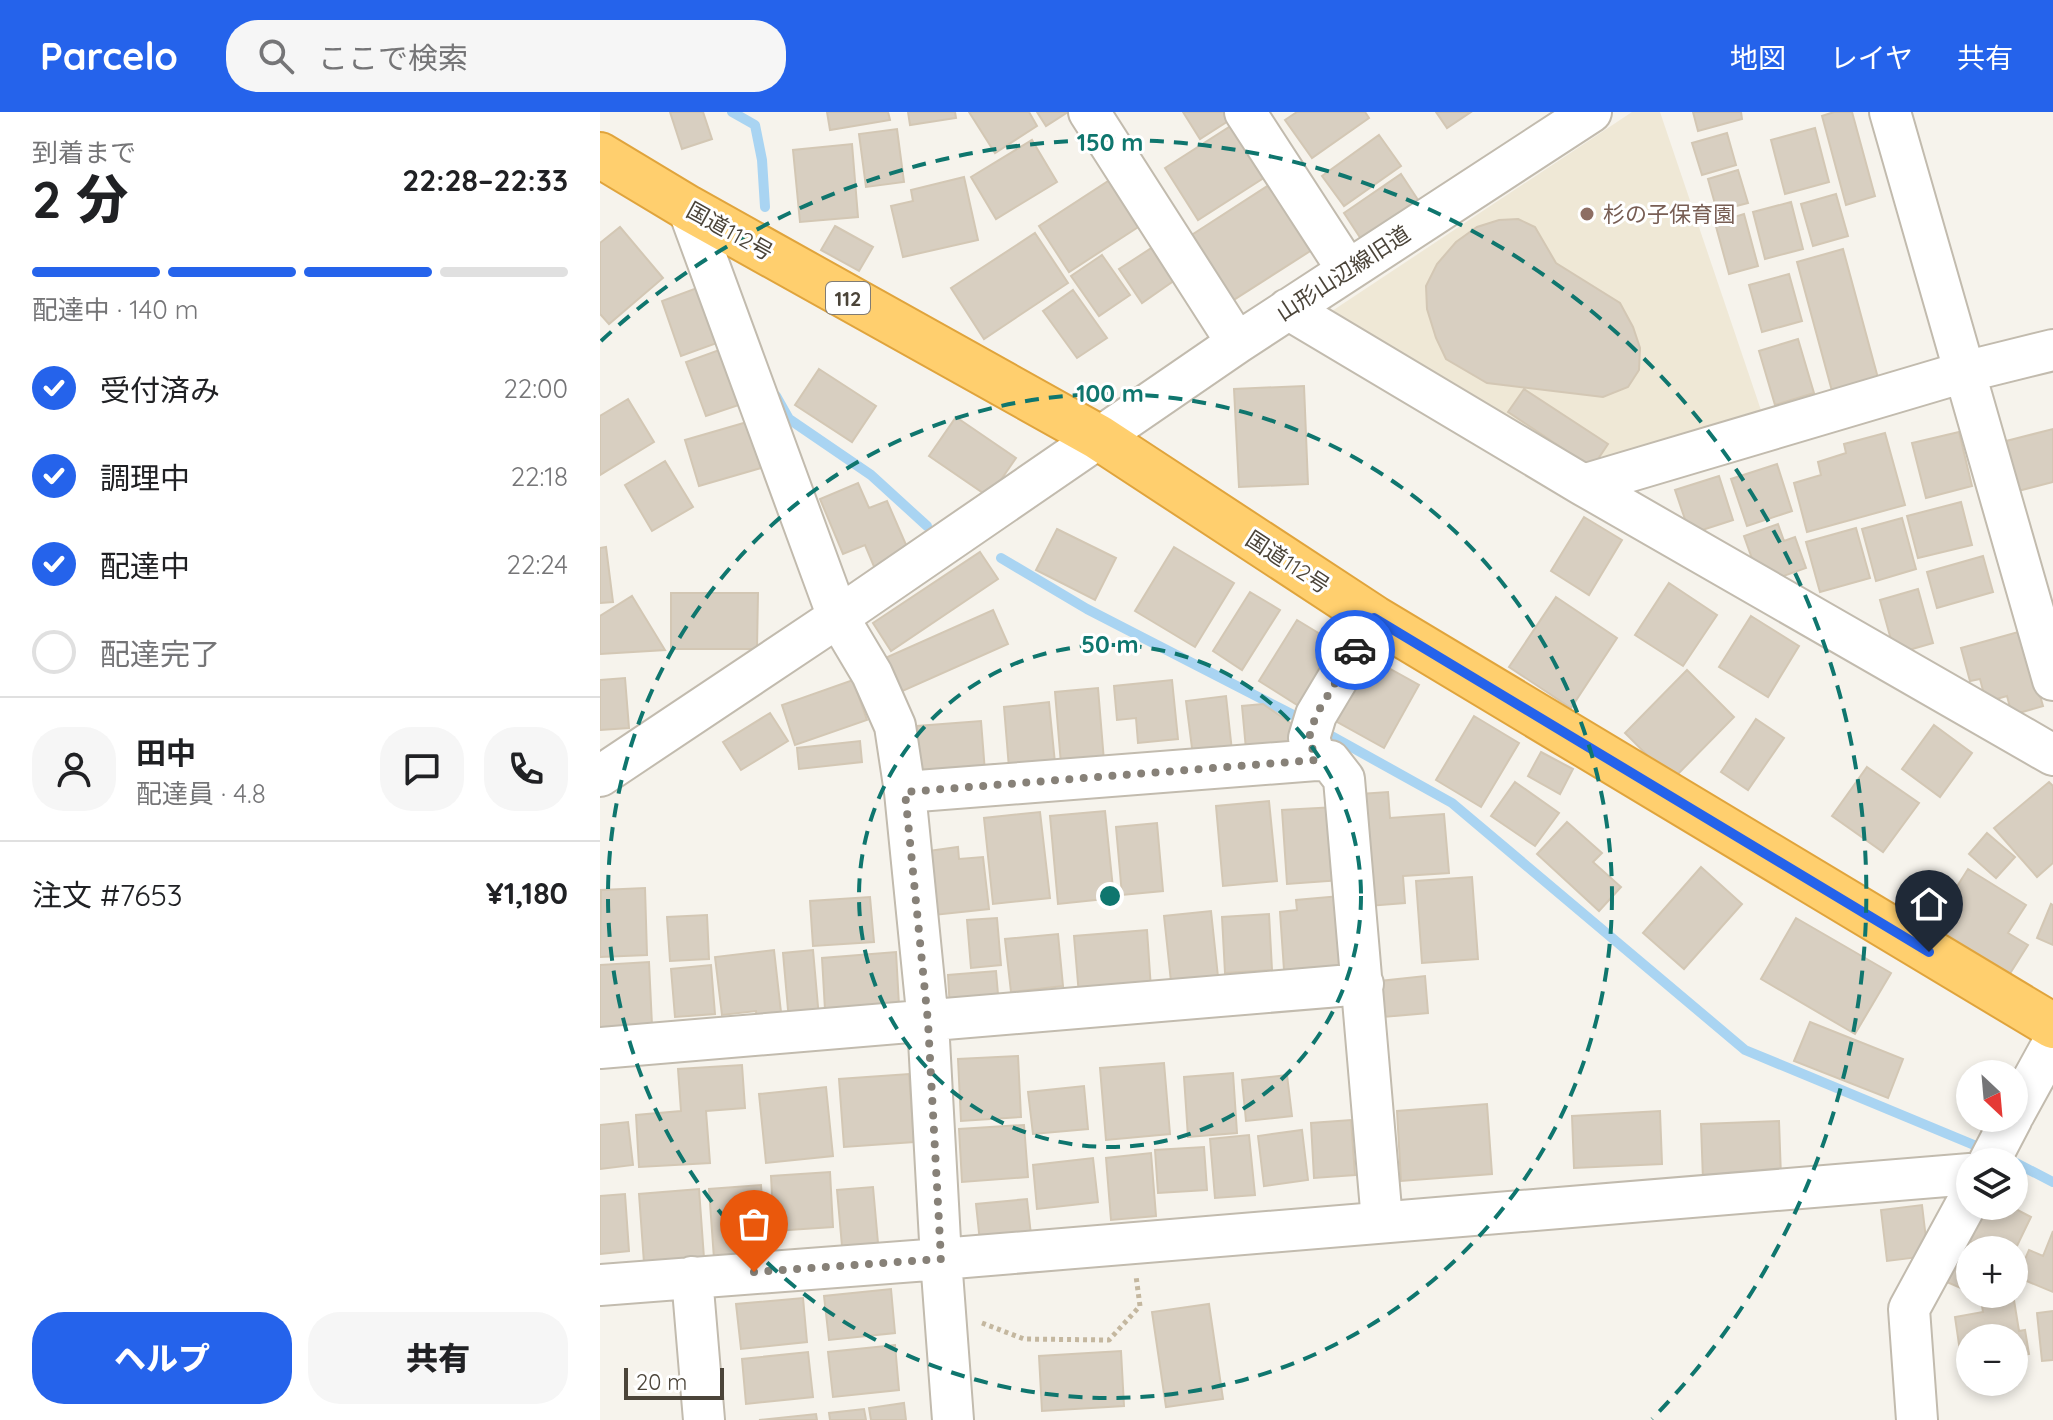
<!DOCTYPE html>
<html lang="ja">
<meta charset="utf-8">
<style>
body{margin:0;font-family:Quicksand,"Noto Sans JP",sans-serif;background:#f6f6f6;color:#202124;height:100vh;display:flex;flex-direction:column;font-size:30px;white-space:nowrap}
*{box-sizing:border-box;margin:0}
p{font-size:26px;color:#757577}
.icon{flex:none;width:44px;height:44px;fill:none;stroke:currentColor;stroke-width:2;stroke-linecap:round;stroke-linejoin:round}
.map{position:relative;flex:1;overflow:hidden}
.side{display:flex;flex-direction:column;background:#fff;width:600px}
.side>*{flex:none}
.needle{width:52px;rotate:154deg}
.fabs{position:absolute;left:1356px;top:948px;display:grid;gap:16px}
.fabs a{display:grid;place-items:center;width:72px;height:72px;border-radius:50%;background:#fff;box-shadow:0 4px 12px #0003;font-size:40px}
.scale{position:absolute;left:24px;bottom:20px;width:100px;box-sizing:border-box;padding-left:8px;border:4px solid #4b4439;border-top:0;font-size:22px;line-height:28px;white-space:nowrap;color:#4b4439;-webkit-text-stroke:6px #fff;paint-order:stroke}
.pin{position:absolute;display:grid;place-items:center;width:68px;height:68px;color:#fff;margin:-82px -34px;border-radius:50% 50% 50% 0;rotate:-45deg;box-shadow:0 0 8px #0007}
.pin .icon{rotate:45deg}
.courier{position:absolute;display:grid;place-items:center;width:80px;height:80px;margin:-40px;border:6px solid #2563eb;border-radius:50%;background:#fff;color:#222;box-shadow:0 2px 10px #0007}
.head em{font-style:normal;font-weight:800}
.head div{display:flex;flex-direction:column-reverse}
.head{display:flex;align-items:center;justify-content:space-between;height:136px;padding:0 32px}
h1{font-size:52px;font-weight:800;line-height:60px}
.bar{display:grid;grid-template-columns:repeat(4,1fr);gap:12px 8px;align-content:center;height:96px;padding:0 32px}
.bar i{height:10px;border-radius:6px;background:#e0e0e0}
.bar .active{background:#2563eb}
.bar p{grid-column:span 4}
.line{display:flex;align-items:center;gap:20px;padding:0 32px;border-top:2px solid #e0e0e0}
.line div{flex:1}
.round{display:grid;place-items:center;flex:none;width:84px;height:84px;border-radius:32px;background:#f6f6f6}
ol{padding:0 32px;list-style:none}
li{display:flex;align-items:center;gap:24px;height:88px}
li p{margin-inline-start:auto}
li .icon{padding:8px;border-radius:50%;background:#2563eb;color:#fff;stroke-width:4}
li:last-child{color:#757577}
li i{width:44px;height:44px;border:4px solid #e0e0e0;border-radius:50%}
.cta{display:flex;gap:16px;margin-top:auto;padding:16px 32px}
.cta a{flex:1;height:92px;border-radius:32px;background:#2563eb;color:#fff;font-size:32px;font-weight:800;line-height:92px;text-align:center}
.cta a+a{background:#f6f6f6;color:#202124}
header{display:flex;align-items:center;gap:48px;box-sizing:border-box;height:112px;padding:0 40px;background:#2563eb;color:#fff}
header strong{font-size:38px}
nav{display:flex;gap:44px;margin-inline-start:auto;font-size:28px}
.search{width:560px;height:72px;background:#f6f6f6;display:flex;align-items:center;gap:20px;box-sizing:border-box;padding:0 28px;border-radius:32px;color:#757577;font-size:30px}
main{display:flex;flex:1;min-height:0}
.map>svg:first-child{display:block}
</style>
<header>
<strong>Parcelo</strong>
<div class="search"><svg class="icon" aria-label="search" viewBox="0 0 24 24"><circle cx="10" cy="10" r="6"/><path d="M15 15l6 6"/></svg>ここで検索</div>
<nav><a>地図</a><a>レイヤ</a><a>共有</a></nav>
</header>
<main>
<section class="side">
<div class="head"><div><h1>2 分</h1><p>到着まで</p></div><em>22:28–22:33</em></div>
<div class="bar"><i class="active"></i><i class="active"></i><i class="active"></i><i></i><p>配達中 · 140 m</p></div>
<ol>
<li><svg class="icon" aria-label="check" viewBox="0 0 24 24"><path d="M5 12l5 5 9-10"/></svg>受付済み<p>22:00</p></li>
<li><svg class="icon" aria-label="check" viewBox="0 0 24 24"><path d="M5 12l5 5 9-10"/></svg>調理中<p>22:18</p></li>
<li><svg class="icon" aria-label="check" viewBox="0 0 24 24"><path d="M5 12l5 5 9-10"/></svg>配達中<p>22:24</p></li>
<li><i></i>配達完了</li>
</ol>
<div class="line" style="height:144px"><a class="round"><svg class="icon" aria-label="person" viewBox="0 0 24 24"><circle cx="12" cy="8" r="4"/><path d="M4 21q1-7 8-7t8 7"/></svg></a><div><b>田中</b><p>配達員 · 4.8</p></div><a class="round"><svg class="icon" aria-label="chat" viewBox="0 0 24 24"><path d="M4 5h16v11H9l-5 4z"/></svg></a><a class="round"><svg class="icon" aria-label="phone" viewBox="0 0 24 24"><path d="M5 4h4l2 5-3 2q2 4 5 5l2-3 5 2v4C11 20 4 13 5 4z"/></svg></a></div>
<div class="line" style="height:104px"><div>注文 #7653</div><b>¥1,180</b></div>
<div class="cta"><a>ヘルプ</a><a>共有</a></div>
</section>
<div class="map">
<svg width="1453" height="1308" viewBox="0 0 1453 1308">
<rect width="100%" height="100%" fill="#f6f3ec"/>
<path fill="#efe8d6" d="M1032 0H1060L1164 307 987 359 726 203Z"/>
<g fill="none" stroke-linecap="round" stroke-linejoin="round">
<path stroke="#a9d4f2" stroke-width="10" d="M132 0 155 13 162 48 165 95
M176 284 189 307 271 363 327 414
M401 446 487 497 705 609
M719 617 852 691 1145 938 1386 1038
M1414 1050 1453 1070"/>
</g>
<path fill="#d8cfc1" stroke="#d3c7b4" stroke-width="2" d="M70 0H103L112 27 82 37Z
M227 0H288L290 8 230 18Z
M308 0H355L356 6 310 13Z
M369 0H429L437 14 395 41Z
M437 0H468L446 14Z
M583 0H629L633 6 600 27Z
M697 0H765L769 6 712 46 685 8Z
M836 0H871L847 16Z
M1093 0H1141L1142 7 1098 19Z
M1234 0H1252L1275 84 1246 93 1222 4Z
M637 10 670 62 598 108 565 56Z
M1215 16 1229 70 1185 82 1171 28Z
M297 17 304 70 266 75 259 22Z
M1127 21 1136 53 1102 63 1092 31Z
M779 23 801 54 744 94 722 64Z
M432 28 457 70 396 107 371 65Z
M252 32 258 105 200 110 193 38Z
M1138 58 1148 91 1117 99 1108 67Z
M801 62 822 94 765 133 744 101Z
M516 64 546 110 469 160 439 114Z
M364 65 378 128 303 145 291 94 313 89 311 78Z
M672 71 715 136 632 189 590 124Z
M1236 82 1248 124 1213 134 1201 92Z
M1191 90 1203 137 1165 147 1153 100Z
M1144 102 1158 154 1129 162 1115 111Z
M918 107 935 115 956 151 1020 191 1033 215 1040 236 1039 258 1028 275 1003 285 887 271 846 247 836 226 827 197 826 174 837 152 856 130 877 115 899 108Z
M235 114 273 135 259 159 221 138Z
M20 115 63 166 9 212 0 202V131Z
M435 121 468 171 384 227 351 176Z
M553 135 575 168 542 191 519 157Z
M1243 137 1278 266 1232 279 1197 150Z
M502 143 530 183 499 204 471 164Z
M1189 162 1202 209 1162 220 1149 173Z
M97 176 117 231 81 244 62 189Z
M473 178 507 226 477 246 443 199Z
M1198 227 1214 281 1175 293 1159 239Z
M122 237 142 292 106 304 86 250Z
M219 257 276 294 252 330 195 293Z
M704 274 708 372 639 375 634 277Z
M924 277 1008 332 992 356 908 300Z
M28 287 54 330 0 363V304Z
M356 305 416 346 389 385 329 344Z
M147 310 161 356 99 374 85 328Z
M1453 317V370L1418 379 1406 329Z
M1359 320 1372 374 1326 386 1312 331Z
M1285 321 1305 393 1207 420 1194 371 1221 363 1218 350 1246 341 1244 332Z
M65 349 93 395 52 419 25 373Z
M1177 352 1192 399 1147 414 1131 367Z
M1119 364 1133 408 1090 422 1075 378Z
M258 371 269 396 287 389 310 442 275 457 265 433 243 442 220 387Z
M1361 390 1372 433 1318 446 1307 404Z
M984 405 1022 428 989 483 951 459Z
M1302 406 1316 457 1276 469 1262 417Z
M1178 412 1184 429 1195 425 1206 456 1161 472 1144 424Z
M1256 416 1270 466 1220 480 1206 430Z
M457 417 516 446 495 488 436 458Z
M6 435 13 490 0 491V436Z
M574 435 634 471 595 535 535 499Z
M380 440 398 467 291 539 273 511Z
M1383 444 1393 480 1337 496 1327 460Z
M1069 471 1117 503 1083 554 1035 523Z
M1318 477 1333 531 1295 542 1280 488Z
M650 480 680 498 642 558 613 539Z
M71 481H158L157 537H71Z
M32 484 65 538 0 542V504Z
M956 485 1017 526 971 596 909 555Z
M393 498 408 532 298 581 283 547Z
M1151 504 1199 534 1168 585 1119 555Z
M697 508 740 534 702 596 659 569Z
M1422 519 1443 594 1412 603 1407 584 1386 590 1380 567 1370 569 1361 536Z
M767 544 819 573 784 636 732 607Z
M1087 558 1134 605 1072 668 1025 621Z
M25 566 29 616 0 618V568Z
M253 568 267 608 195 633 182 593Z
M572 568 578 627 538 631 536 606 517 608 514 574Z
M498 576 504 649 461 652 455 580Z
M626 584 632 639 593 644 586 589Z
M449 590 455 651 409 656 404 595Z
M663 592 692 612 695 643 647 648 642 594Z
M170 601 188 629 141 658 123 630Z
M874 604 919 631 881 695 836 668Z
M1156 607 1184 626 1148 678 1121 660Z
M381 609 385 660 321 665 317 614Z
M1334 613 1372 641 1340 685 1302 657Z
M260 629 262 650 199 657 197 636Z
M941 640 973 657 960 682 928 664Z
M1267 655 1319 691 1283 740 1232 704Z
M915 670 959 701 935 734 891 704Z
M1449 670 1453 674V751L1437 765 1394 716Z
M788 680 790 706 844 702 849 761 803 764 805 791 768 794 760 682Z
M669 689 677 769 623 774 616 694Z
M736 695 741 768 687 772 682 698Z
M505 699 514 786 458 792 450 704Z
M440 700 450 786 393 792 384 706Z
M967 710 1002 741 993 750 1021 775 999 799 937 742Z
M557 711 563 779 522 783 516 715Z
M1387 721 1415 745 1396 766 1369 742Z
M358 735 359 747 383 745 389 797 334 803 328 739Z
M1101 755 1142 792 1084 857 1043 821Z
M1368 757 1426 793 1408 821 1428 833 1409 863 1332 814Z
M872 765 878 847 822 851 816 769Z
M45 776 47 843 0 845 1 778Z
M740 784 745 853 684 858 680 800 697 798 696 788Z
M270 785 274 830 213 834 210 789Z
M1451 792 1453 793V833L1437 826Z
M611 799 619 874 572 879 564 804Z
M669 802 672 858 625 861 622 805Z
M107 803 109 847 70 849 67 805Z
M397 806 401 853 371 856 367 808Z
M1196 806 1291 861 1255 922 1161 867Z
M547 818 551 877 479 883 474 824Z
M458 822 463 874 411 880 405 827Z
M174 838 182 909 157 912 156 899 122 903 115 845Z
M213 838 219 906 189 909 183 841Z
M296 840 299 893 225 898 222 846Z
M49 850 52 913 0 916V853Z
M111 853 115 902 75 905 71 857Z
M396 859 399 894 350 898 348 863Z
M825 864 828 901 783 905 780 869Z
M1210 910 1303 947 1288 986 1194 949Z
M418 944 421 1005 361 1009 358 947Z
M564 951 570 1022 506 1028 500 956Z
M142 953 145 996 106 999 110 1051 39 1055 36 1003 81 999 78 957Z
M633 961 637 1021 588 1025 584 965Z
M309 962 314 1030 244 1035 239 967Z
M687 963 692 1004 646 1009 642 968Z
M484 974 488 1017 433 1022 428 980Z
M226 975 233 1044 166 1051 159 982Z
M887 992 892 1062 801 1069 797 999Z
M1060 999 1062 1052 974 1056 972 1004Z
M751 1008 755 1063 714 1066 711 1011Z
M1179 1009 1181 1065 1103 1068 1101 1012Z
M28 1010 33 1053 0 1057V1013Z
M424 1013 428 1065 362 1070 359 1017Z
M702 1018 708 1068 664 1074 658 1024Z
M649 1023 655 1083 615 1086 610 1027Z
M604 1035 607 1078 558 1081 555 1038Z
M551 1041 556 1104 511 1108 506 1046Z
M493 1046 498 1090 437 1097 433 1053Z
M230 1060 233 1115 174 1119 171 1064Z
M161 1073 166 1144 114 1147 109 1077Z
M273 1075 278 1131 242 1134 237 1078Z
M99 1077 104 1146 44 1151 39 1082Z
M25 1082 29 1139 0 1142V1084Z
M427 1087 431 1123 380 1130 376 1092Z
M1322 1093 1328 1144 1287 1149 1281 1098Z
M1387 1094H1410L1431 1105 1414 1140V1138H1389L1369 1129Z
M1453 1119V1180L1417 1165 1429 1138 1443 1144Z
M1352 1144 1370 1152V1180L1342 1168Z
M291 1177 295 1221 229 1228 224 1184Z
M1413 1182 1419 1219 1425 1218 1429 1242 1414 1245V1226H1370V1252L1362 1253 1355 1205 1383 1200 1381 1187Z
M203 1186 207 1230 141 1237 136 1192Z
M609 1192 623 1287 566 1295 552 1200Z
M1453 1199V1248L1442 1249 1437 1201Z
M295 1233 299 1278 233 1285 228 1240Z
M521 1239 524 1294 442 1299 439 1244Z
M208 1240 213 1285 146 1292 142 1247Z
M304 1291 306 1308H271L269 1296Z
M264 1297 266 1308H230L229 1301Z
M216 1302 217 1308H159Z"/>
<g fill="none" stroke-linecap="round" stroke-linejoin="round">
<g stroke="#c2bbae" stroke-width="44">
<path id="minor" d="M489 0 637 231
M645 0 747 157
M1290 0 1453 568
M88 96 238 505 272 562 295 614 305 680 328 910 341 1147 1370 1062
M688 197 983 373 1453 643
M983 373 1364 260 1453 238
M716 648 709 626 716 603 774 506
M0 664 238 505 637 231 991 0
M305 680 716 648 730 649 744 667 782 1109
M0 936 763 872
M1414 1002 1453 931
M1389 1050 1412 1006
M92 1165 104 1308
M0 1173 341 1147 353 1308
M1317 1308 1309 1197 1370 1085"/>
</g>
<g stroke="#e0a43c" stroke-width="48">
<path id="highway" d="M0 43 88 96 498 325 774 506 1453 914"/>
</g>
<path stroke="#c4b79f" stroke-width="5" stroke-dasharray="4 4" stroke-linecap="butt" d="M382 1211 424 1227 509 1228 540 1194 536 1164"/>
<use href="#minor" stroke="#fff" stroke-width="40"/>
<use href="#highway" stroke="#ffcf6e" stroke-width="44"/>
</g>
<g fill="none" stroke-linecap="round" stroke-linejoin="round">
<path stroke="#878178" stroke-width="8" stroke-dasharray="0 14.4" d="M154 1160 341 1147 328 910 305 680 716 648 709 626 716 603 755 538"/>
<path stroke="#2563eb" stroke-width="10" d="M755 538 774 506 1329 840"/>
</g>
<g fill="none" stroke="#0f766e" stroke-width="4" stroke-dasharray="14 10">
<circle cx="510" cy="784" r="251"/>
<circle cx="510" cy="784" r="502"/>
<path d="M1 229A753 753 0 0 1 1052 1307"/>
</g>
<circle fill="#8d6e63" stroke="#fff" stroke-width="3" cx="987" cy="102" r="8"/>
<g text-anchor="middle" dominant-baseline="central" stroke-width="6" stroke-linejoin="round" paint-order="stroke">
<rect fill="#fff" stroke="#817c74" stroke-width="2" x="226" y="170" width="44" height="32" rx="6"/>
<g font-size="20" font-weight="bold" fill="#4b4439">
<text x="248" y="186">112</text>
</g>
<g font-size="22" fill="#785e54" stroke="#fff" text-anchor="start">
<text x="1003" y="102">杉の子保育園</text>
</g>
<g font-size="22" fill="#4b4439" stroke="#fff">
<text transform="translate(130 119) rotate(29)">国道112号</text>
<text transform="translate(743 161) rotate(-33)">山形山辺線旧道</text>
<text transform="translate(688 450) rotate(33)">国道112号</text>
</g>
</g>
<circle cx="510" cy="784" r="12" fill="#0f766e" stroke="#fff" stroke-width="4"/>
<g font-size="24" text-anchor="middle" font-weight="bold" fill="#0f766e" stroke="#fff" stroke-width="6" stroke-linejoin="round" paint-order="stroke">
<text x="510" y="39">150 m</text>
<text x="510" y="290">100 m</text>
<text x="510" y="541">50 m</text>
</g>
</svg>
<div class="fabs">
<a><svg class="needle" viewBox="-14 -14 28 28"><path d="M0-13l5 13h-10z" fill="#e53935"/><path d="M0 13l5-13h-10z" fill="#757577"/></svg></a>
<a><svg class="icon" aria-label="layers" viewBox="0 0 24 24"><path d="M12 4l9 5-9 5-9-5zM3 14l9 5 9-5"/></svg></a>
<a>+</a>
<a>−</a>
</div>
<div class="scale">20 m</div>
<div class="pin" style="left:154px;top:1160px;background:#ea580c"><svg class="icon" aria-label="bag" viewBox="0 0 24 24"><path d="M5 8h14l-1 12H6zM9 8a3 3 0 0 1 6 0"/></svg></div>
<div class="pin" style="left:1329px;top:840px;background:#1f2937"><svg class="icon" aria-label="home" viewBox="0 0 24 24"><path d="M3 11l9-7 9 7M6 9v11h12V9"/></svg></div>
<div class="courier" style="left:755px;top:538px"><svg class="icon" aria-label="car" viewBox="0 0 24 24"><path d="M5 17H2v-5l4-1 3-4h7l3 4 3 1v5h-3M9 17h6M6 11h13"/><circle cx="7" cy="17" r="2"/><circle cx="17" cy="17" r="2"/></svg></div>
</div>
</main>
